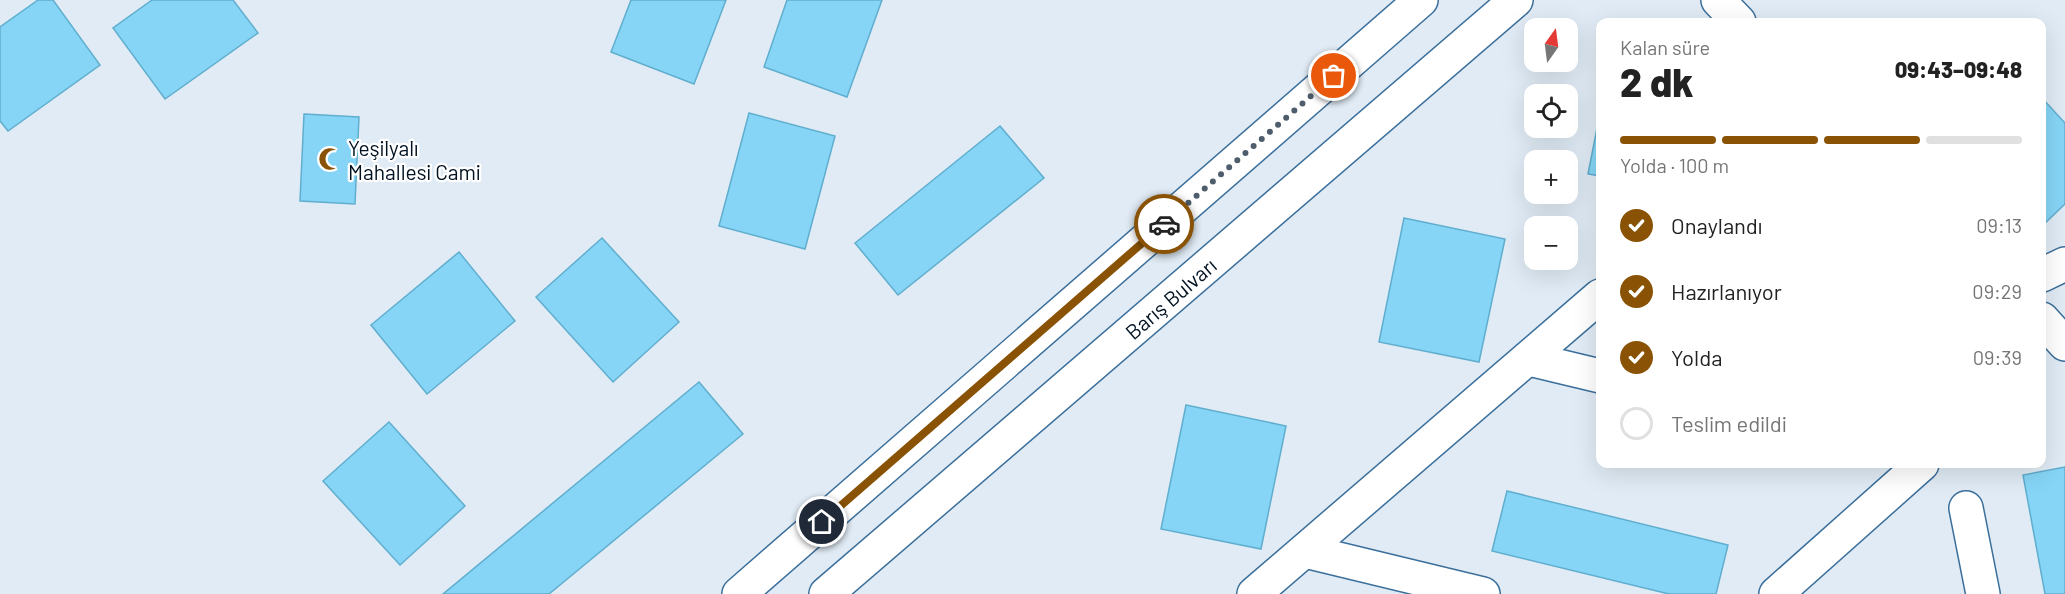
<!DOCTYPE html>
<html lang="tr">
<meta charset="utf-8">
<style>
body{margin:0;font-family:Barlow,sans-serif;background:#f2f2f2;color:#222;height:100vh;display:flex;flex-direction:column;font-size:22px;white-space:nowrap}
*{box-sizing:border-box;margin:0}
p{font-size:20px;color:#767676}
.icon{flex:none;width:33px;height:33px;fill:none;stroke:currentColor;stroke-width:2;stroke-linecap:round;stroke-linejoin:round}
.map{position:relative;flex:1;overflow:hidden}
.drawer{position:absolute;left:1596px;top:18px;width:450px;height:450px;display:flex;flex-direction:column;background:#fff;border-radius:12px;box-shadow:0 6px 24px #0002}
.drawer>*{flex:none}
.needle{width:39px;rotate:14deg}
.tools{position:absolute;left:1524px;top:18px;display:grid;gap:12px}
.tools a{display:grid;place-items:center;width:54px;height:54px;border-radius:12px;background:#fff;box-shadow:0 6px 24px #0002;font-size:30px}
.pin{position:absolute;display:grid;place-items:center;width:51px;height:51px;color:#fff;margin:-26px;border:3px solid #fff;border-radius:50%;box-shadow:0 2px 6px #0007}
.courier{position:absolute;display:grid;place-items:center;width:60px;height:60px;margin:-30px;border:4px solid #895204;border-radius:50%;background:#fff;color:#222;box-shadow:0 2px 8px #0007}
.head em{font-style:normal;font-weight:800}
.head div{display:flex;flex-direction:column-reverse}
.head{display:flex;align-items:center;justify-content:space-between;height:102px;padding:0 24px}
h1{font-size:39px;font-weight:800;line-height:45px}
.bar{display:grid;grid-template-columns:repeat(4,1fr);gap:9px 6px;align-content:center;height:72px;padding:0 24px}
.bar i{height:8px;border-radius:4px;background:#e0e0e0}
.bar .current{background:#895204}
.bar p{grid-column:span 4}
ol{padding:0 24px;list-style:none}
li{display:flex;align-items:center;gap:18px;height:66px}
li p{margin-inline-start:auto}
li .icon{padding:6px;border-radius:50%;background:#895204;color:#fff;stroke-width:4}
li:last-child{color:#767676}
li i{width:33px;height:33px;border:3px solid #e0e0e0;border-radius:50%}
.map>svg:first-child{display:block}
</style>
<div class="map">
<svg width="2065" height="594" viewBox="0 0 2065 594">
<rect width="100%" height="100%" fill="#e0ebf5"/>
<path fill="#86d5f6" stroke="#60aece" stroke-width="1.5" d="M38 0H53L100 65 8 131 0 121V27Z
M152 0H233L258 33 165 99 113 28Z
M631 0H726L694 84 611 52Z
M787 0H882L847 97 764 67Z
M2042 98 2065 123V204L2042 226Z
M749 113 835 136 805 249 719 226Z
M1600 113V176L1588 174Z
M304 114 359 117 355 204 300 201Z
M1000 126 1044 178 898 295 855 243Z
M1404 218 1505 239 1479 362 1379 342Z
M602 238 679 322 613 382 536 297Z
M459 252 515 321 427 394 371 325Z
M699 382 743 434 549 594H443Z
M1186 405 1286 426 1261 549 1161 529Z
M389 422 465 506 400 565 323 481Z
M2065 467V594H2045L2023 475Z
M1507 491 1728 545 1716 594H1669L1492 551Z"/>
<g fill="none" stroke-linecap="round" stroke-linejoin="round">
<g stroke="#3b6f9b" stroke-width="36">
<path id="minor" d="M1718 0 1739 22
M2042 275 2065 264
M2042 319 2065 344
M1529 359 1600 376
M1966 508 1983 594
M1305 551 1483 594
M1254 594 1600 296
M1776 594 1922 464"/>
</g>
<g stroke="#3b6f9b" stroke-width="36">
<g id="major">
<path d="M739 594 1421 0"/>
<path id="s1" d="M826 594 1516 0"/>
</g>
</g>
<use href="#minor" stroke="#fff" stroke-width="33"/>
<use href="#major" stroke="#fff" stroke-width="33"/>
</g>
<g fill="none" stroke-linecap="round" stroke-linejoin="round">
<path stroke="#4e5d6c" stroke-width="6" stroke-dasharray="0 10.8" d="M1164 224 1334 76"/>
<path stroke="#895204" stroke-width="8" d="M822 522 1164 224"/>
</g>
<defs>
<g id="mosque-bare" transform="scale(1.8)"><path d="M3.5-4.9A6 6 0 1 0 3.5 4.9A5 5 0 1 1 3.5-4.9Z" fill="#895204" stroke="#fff" stroke-width="2.5" paint-order="stroke"/></g>
</defs>
<g fill-rule="evenodd">
<use href="#mosque-bare" x="330" y="159"/>
</g>
<g text-anchor="middle" dominant-baseline="central" stroke-width="4.5" stroke-linejoin="round" paint-order="stroke">
<g font-size="21" fill="#012" stroke="#fff" text-anchor="start">
<text x="348" y="147">Yeşilyalı<tspan x="348" dy="24">Mahallesi Cami</tspan></text>
</g>
<g font-size="21" fill="#012" stroke="#fff">
<text stroke="none"><textPath href="#s1" startOffset="454">Barış Bulvarı</textPath></text>
</g>
</g>
</svg>
<div class="tools">
<a><svg class="needle" viewBox="-14 -14 28 28"><path d="M0-13l5 13h-10z" fill="#e53935"/><path d="M0 13l5-13h-10z" fill="#767676"/></svg></a>
<a><svg class="icon" aria-label="locate" viewBox="0 0 24 24"><circle cx="12" cy="12" r="6"/><path d="M12 2v4M12 18v4M2 12h4M18 12h4"/></svg></a>
<a>+</a>
<a>−</a>
</div>
<div class="pin" style="left:1334px;top:76px;background:#ea580c"><svg class="icon" aria-label="bag" viewBox="0 0 24 24"><path d="M5 8h14l-1 12H6zM9 8a3 3 0 0 1 6 0"/></svg></div>
<div class="pin" style="left:822px;top:522px;background:#1f2937"><svg class="icon" aria-label="home" viewBox="0 0 24 24"><path d="M3 11l9-7 9 7M6 9v11h12V9"/></svg></div>
<div class="courier" style="left:1164px;top:224px"><svg class="icon" aria-label="car" viewBox="0 0 24 24"><path d="M5 17H2v-5l4-1 3-4h7l3 4 3 1v5h-3M9 17h6M6 11h13"/><circle cx="7" cy="17" r="2"/><circle cx="17" cy="17" r="2"/></svg></div>
<section class="drawer">
<div class="head"><div><h1>2 dk</h1><p>Kalan süre</p></div><em>09:43–09:48</em></div>
<div class="bar"><i class="current"></i><i class="current"></i><i class="current"></i><i></i><p>Yolda · 100 m</p></div>
<ol>
<li><svg class="icon" aria-label="check" viewBox="0 0 24 24"><path d="M5 12l5 5 9-10"/></svg>Onaylandı<p>09:13</p></li>
<li><svg class="icon" aria-label="check" viewBox="0 0 24 24"><path d="M5 12l5 5 9-10"/></svg>Hazırlanıyor<p>09:29</p></li>
<li><svg class="icon" aria-label="check" viewBox="0 0 24 24"><path d="M5 12l5 5 9-10"/></svg>Yolda<p>09:39</p></li>
<li><i></i>Teslim edildi</li>
</ol>
</section>
</div>
